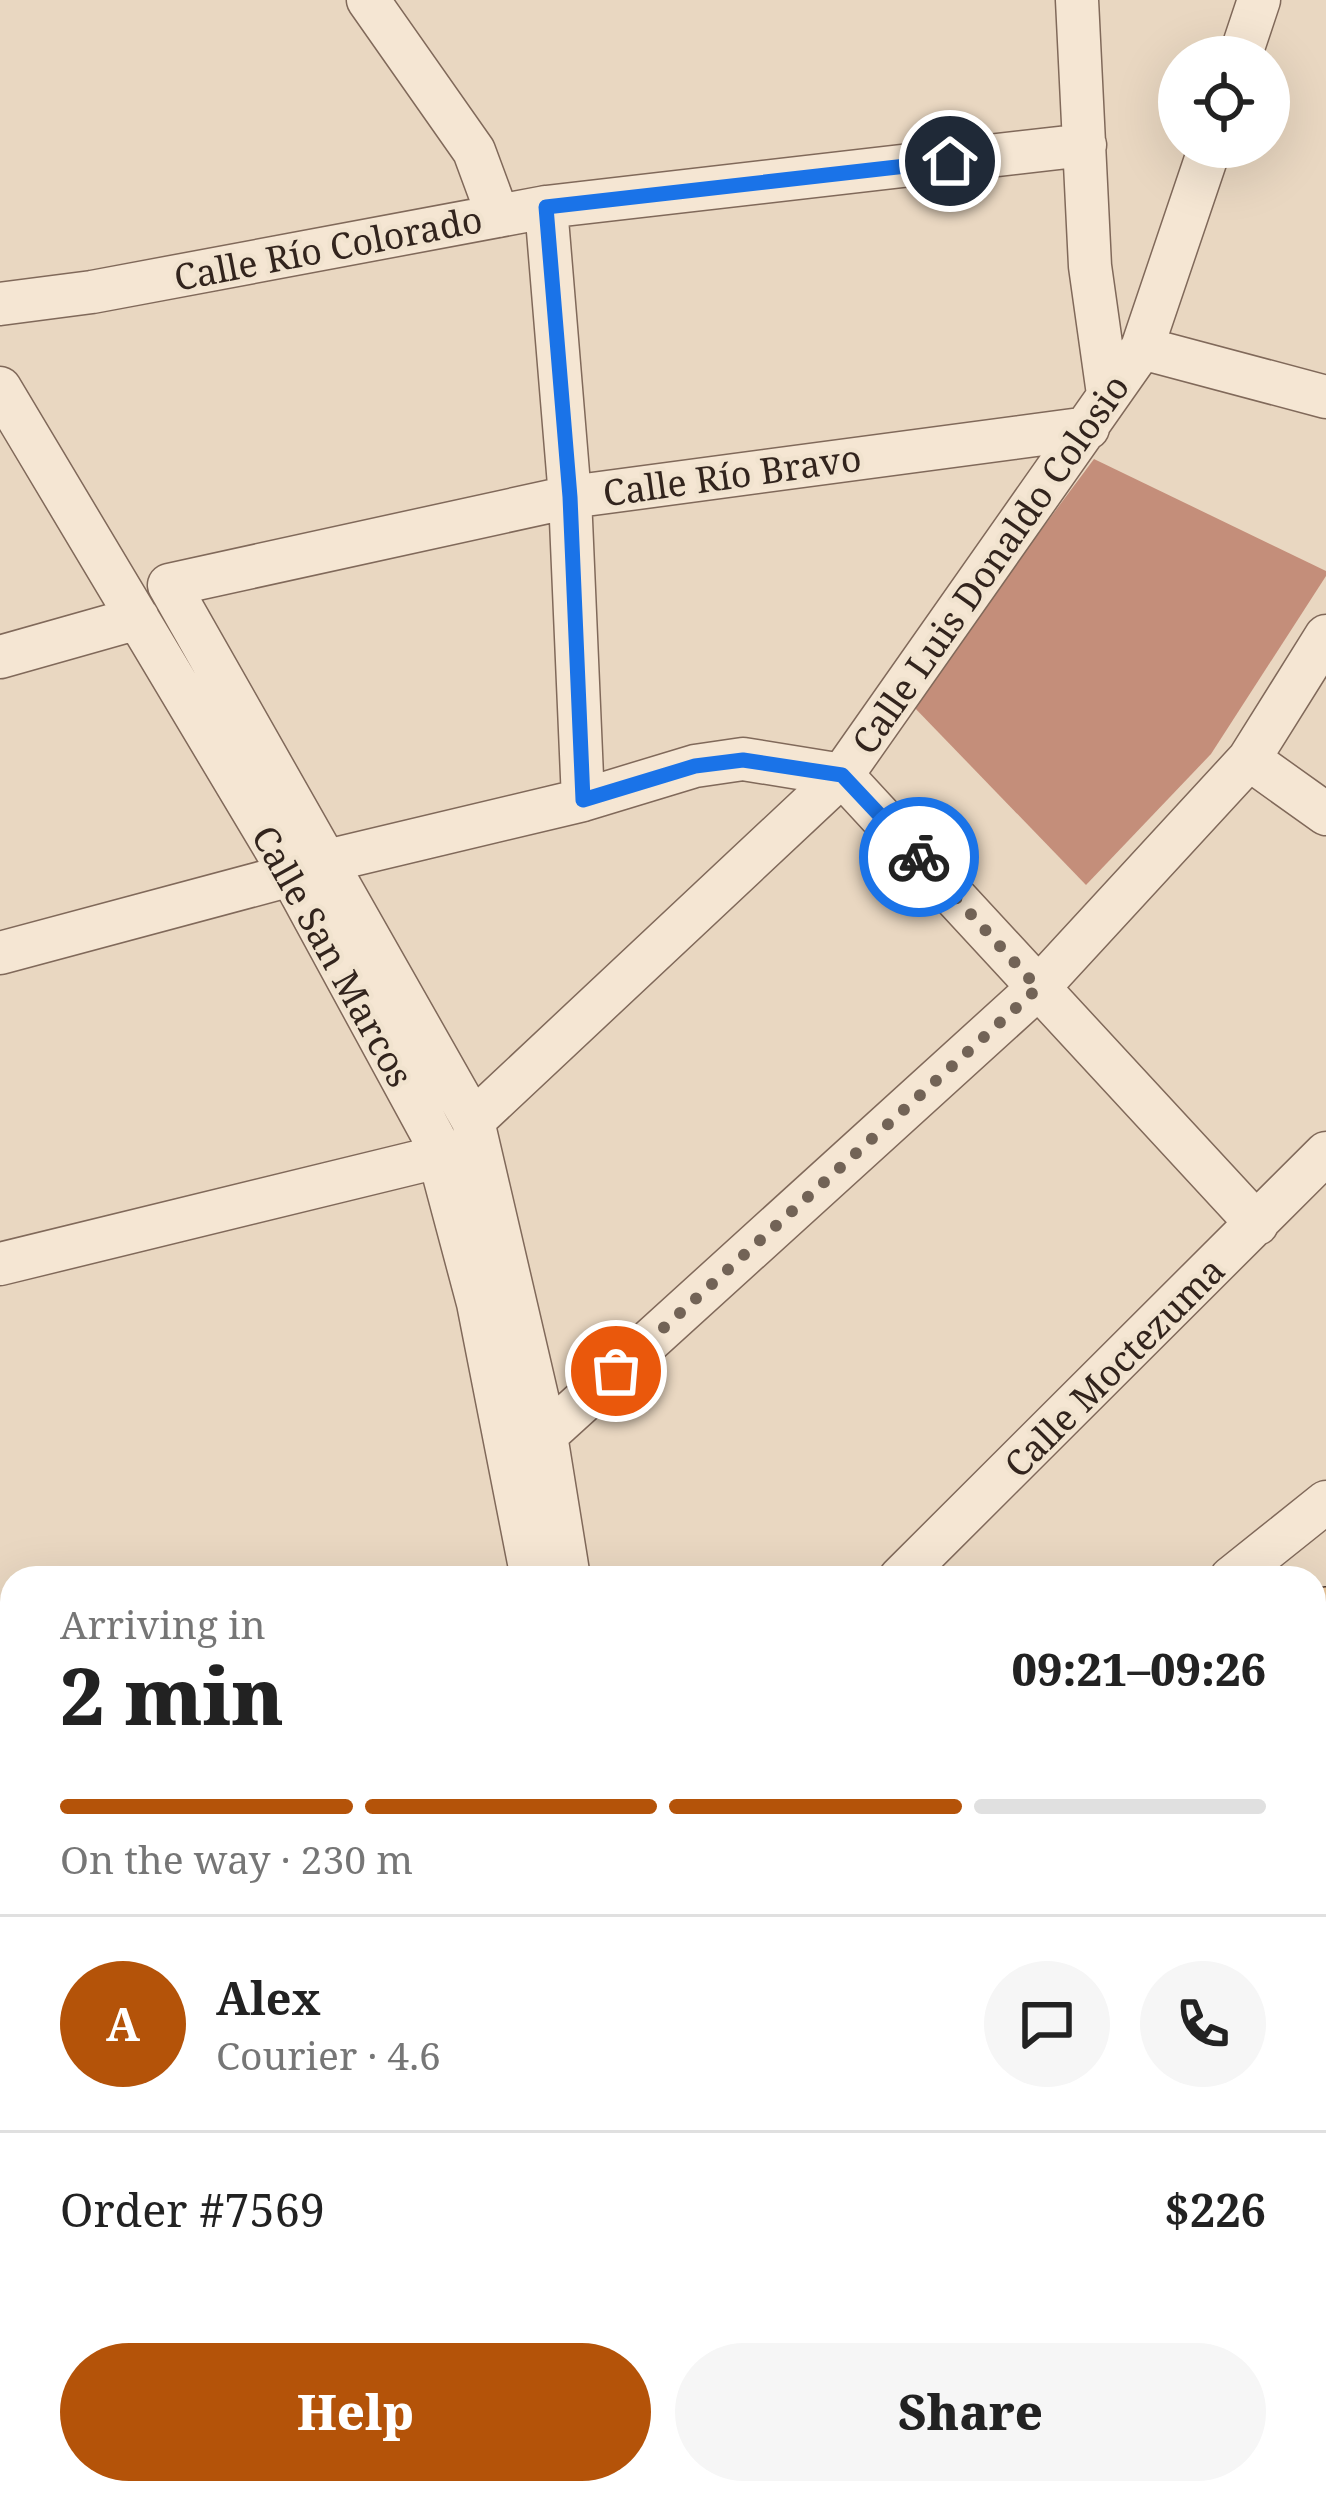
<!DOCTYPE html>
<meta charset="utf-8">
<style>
body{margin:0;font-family:"Noto Serif",serif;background:#f6f6f6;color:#222;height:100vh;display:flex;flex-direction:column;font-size:45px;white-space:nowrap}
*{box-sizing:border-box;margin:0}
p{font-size:39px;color:#767676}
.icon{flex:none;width:66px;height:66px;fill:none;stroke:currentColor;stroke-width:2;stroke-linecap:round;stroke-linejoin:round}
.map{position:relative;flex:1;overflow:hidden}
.drawer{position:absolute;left:0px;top:1566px;width:1326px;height:939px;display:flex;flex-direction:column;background:#fff;border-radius:36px 36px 0 0;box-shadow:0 12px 48px #0002}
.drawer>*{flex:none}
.buttons{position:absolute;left:1158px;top:36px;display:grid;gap:24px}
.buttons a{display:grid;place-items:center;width:132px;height:132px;border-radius:50%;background:#fff;box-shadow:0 12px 48px #0002;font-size:60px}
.pin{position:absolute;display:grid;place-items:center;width:102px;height:102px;color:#fff;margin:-51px;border:6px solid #fff;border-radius:50%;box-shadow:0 3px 12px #0007}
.courier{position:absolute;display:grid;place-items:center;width:120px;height:120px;margin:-60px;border:9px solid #1a73e8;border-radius:50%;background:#fff;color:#222;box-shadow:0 3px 15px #0007}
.summary em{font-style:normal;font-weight:800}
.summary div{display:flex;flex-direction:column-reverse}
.summary{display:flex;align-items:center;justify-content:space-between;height:204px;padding:0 60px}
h1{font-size:78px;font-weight:800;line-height:90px}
.bar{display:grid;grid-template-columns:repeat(4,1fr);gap:18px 12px;align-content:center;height:144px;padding:0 60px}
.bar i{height:15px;border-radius:9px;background:#e0e0e0}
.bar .selected{background:#b45309}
.bar p{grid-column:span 4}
.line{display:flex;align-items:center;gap:30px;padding:0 60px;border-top:3px solid #e0e0e0}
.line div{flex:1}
.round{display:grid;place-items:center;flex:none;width:126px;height:126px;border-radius:63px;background:#f6f6f6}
.primary-button{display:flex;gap:24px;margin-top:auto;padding:24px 60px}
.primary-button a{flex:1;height:138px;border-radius:72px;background:#b45309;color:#fff;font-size:48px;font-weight:800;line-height:138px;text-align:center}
.primary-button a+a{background:#f6f6f6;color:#222}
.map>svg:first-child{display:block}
</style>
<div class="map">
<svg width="1326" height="2503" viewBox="0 0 1326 2503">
<rect width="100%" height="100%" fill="#e9d7c1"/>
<path fill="#c48e7a" d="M1094 459 1326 571V576L1211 754 1086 885 911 704Z"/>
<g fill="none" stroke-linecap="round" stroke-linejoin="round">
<g stroke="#80695a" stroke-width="45">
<path id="minor" d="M368 0 474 151 498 216
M1077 0 1090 266 1108 394
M1240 57 1259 0
M546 207 570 497 583 800
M0 304 92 292 546 207 1085 145
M1142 348 1326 397
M0 388 291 875 434 1138 478 1303 532 1578
M0 657 138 618
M1249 759 1326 814
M323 862 583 800 695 766 743 759 842 775 1257 1224
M0 953 291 875
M473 1121 842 775 1142 348 1210 147
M0 1264 442 1156
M546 1435 1038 988 1249 759 1326 636
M569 1578 546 1435 473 1121 169 585 570 497 1088 428
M900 1578 1326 1153
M1231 1578 1326 1502
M1314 2387 1326 2377
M741 2493 744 2503
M1126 2493 1135 2503
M1038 2503 1049 2493
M1167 2503 1178 2493"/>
</g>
<g stroke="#4e392e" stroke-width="54">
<path id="major" d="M1314 1626 1326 1613
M0 2166 12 2163
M0 2214 12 2211"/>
</g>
<use href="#minor" stroke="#f5e6d3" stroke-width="42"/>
<use href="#major" stroke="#eac69b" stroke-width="51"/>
</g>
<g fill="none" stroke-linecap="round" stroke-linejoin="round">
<path stroke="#726356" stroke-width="12" stroke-dasharray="0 21.6" d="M616 1371 1038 988 919 857"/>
<path stroke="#1a73e8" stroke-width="15" d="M919 857 842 775 743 760 695 766 583 800 570 497 546 207 950 161"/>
</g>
<g text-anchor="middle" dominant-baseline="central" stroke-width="9" stroke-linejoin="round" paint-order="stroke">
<g font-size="36" fill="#32241d" stroke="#f1e3cf">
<text transform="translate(328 248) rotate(-11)">Calle Río Colorado</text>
<text transform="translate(732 475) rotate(-8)">Calle Río Bravo</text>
<text transform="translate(990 564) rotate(-55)">Calle Luis Donaldo Colosio</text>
<text transform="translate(333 956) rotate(61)">Calle San Marcos</text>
<text transform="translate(1114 1367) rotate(-45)">Calle Moctezuma</text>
</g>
</g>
</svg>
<div class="buttons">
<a><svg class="icon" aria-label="locate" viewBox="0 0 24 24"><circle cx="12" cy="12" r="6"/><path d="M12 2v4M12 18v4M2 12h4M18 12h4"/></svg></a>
</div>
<div class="pin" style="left:616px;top:1371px;background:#ea580c"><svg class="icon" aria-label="bag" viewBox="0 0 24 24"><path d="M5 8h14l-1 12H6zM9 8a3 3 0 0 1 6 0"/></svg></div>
<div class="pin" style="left:950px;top:161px;background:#1f2937"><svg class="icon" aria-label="home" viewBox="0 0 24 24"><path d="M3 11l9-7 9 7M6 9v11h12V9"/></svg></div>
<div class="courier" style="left:919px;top:857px"><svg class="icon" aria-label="bike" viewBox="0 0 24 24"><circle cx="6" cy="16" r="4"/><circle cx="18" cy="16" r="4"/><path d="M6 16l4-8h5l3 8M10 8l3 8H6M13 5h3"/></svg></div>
<section class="drawer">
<div class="summary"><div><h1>2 min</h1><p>Arriving in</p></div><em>09:21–09:26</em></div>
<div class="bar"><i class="selected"></i><i class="selected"></i><i class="selected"></i><i></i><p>On the way · 230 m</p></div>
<div class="line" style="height:216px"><b class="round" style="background:#b45309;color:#fff">A</b><div><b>Alex</b><p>Courier · 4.6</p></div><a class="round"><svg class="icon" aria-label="chat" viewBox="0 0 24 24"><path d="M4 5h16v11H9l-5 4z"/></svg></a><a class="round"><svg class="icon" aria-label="phone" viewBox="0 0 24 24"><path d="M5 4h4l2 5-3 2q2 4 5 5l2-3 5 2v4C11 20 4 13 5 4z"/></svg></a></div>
<div class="line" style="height:156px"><div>Order #7569</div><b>$226</b></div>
<div class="primary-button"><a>Help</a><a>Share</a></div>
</section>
</div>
